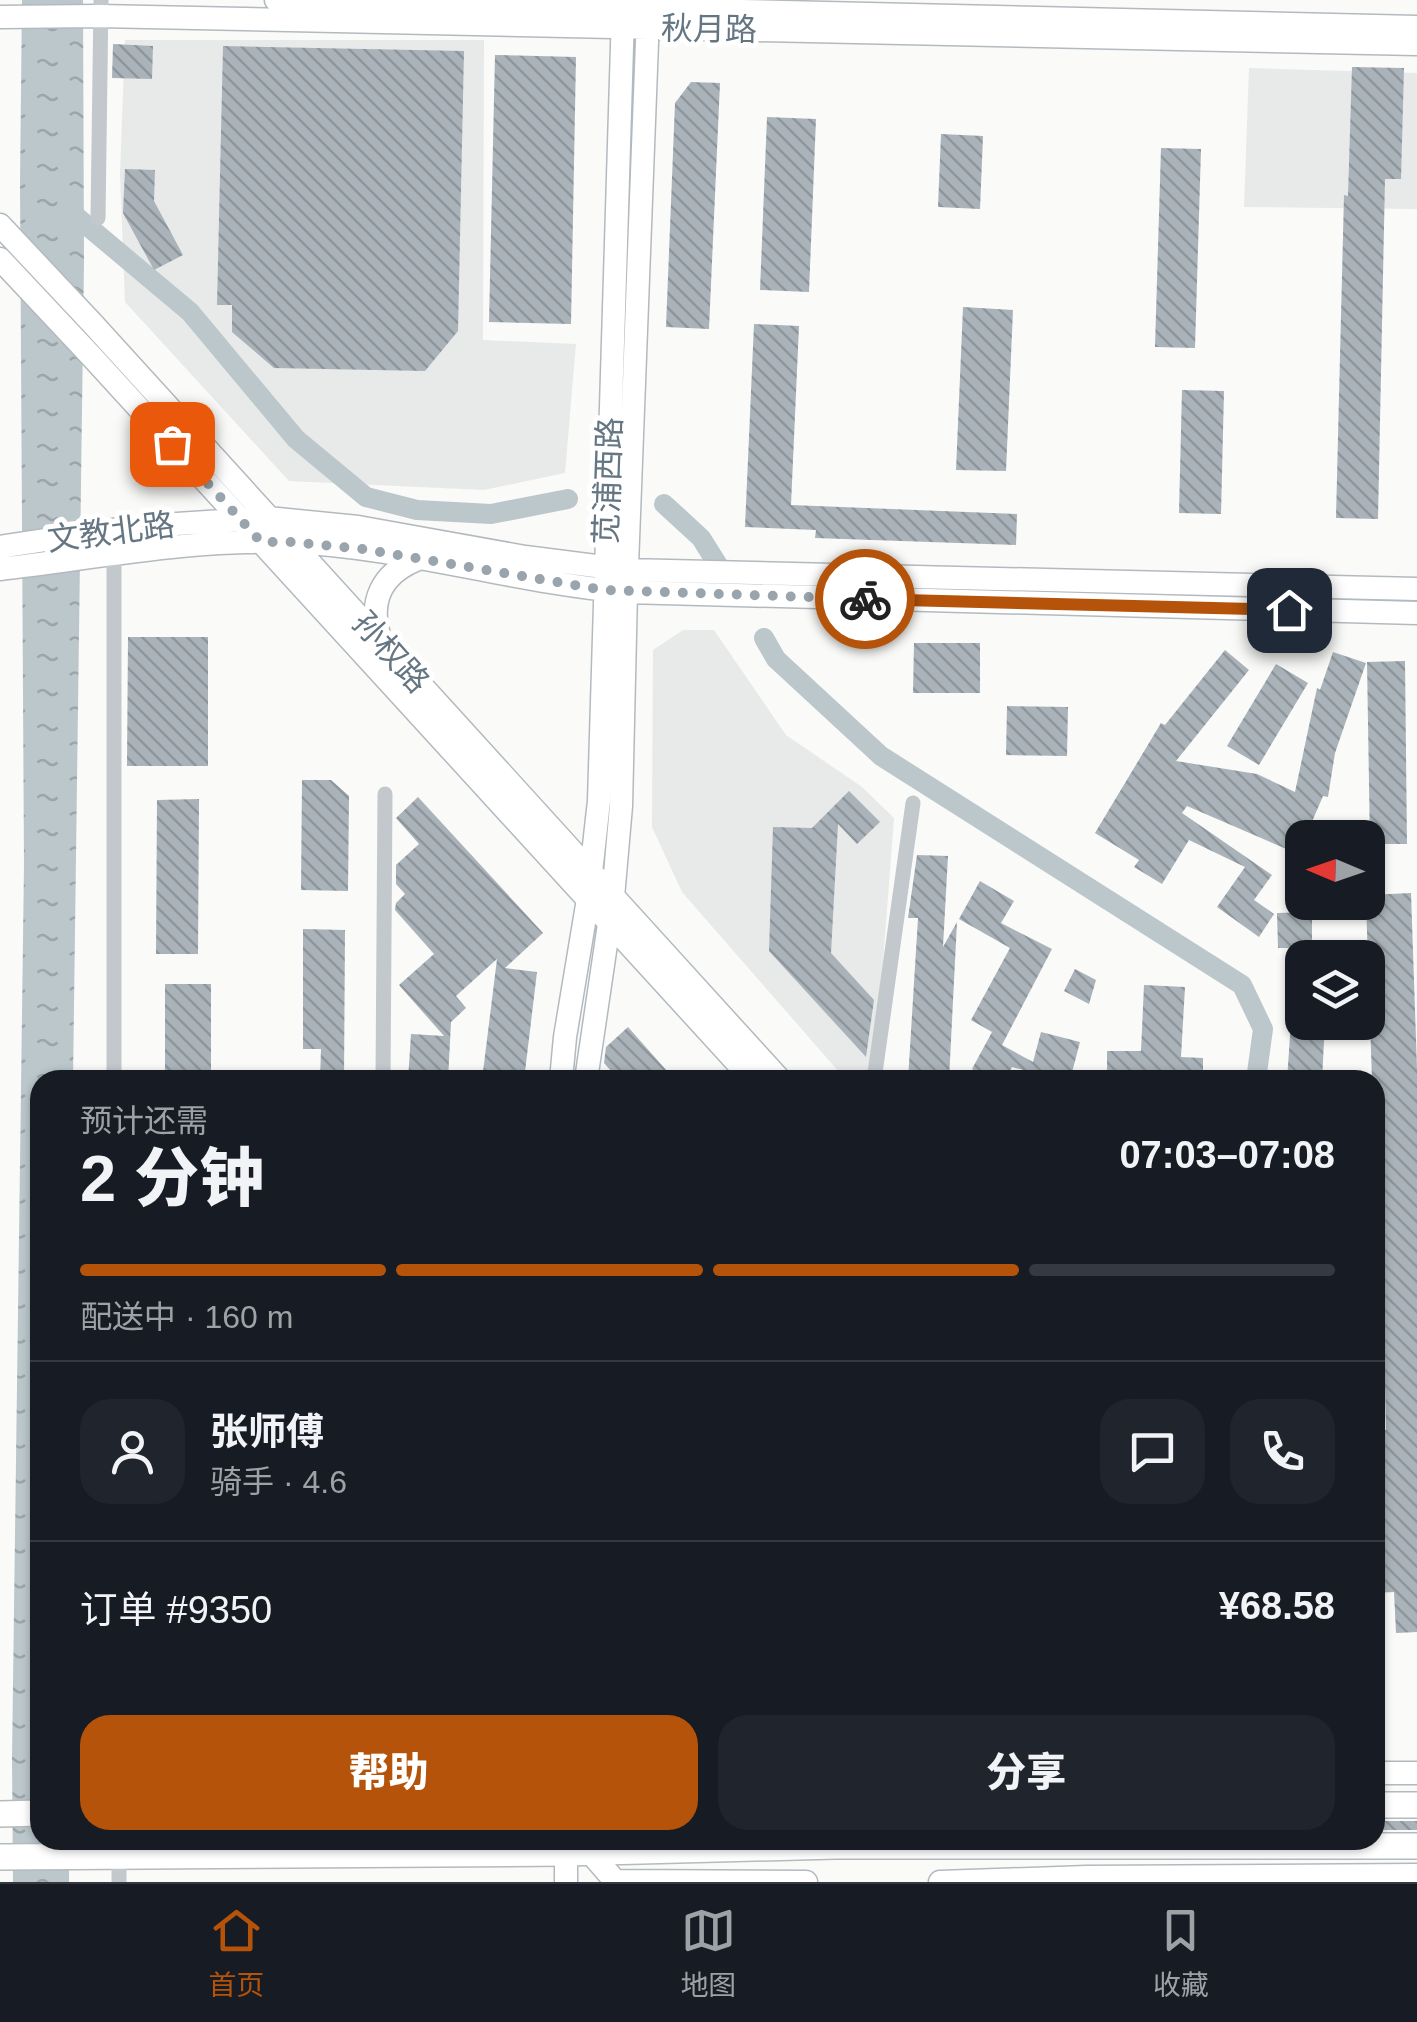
<!DOCTYPE html>
<html lang="zh">
<meta charset="utf-8">
<style>
body{margin:0;font-family:Helvetica,"Noto Sans SC",sans-serif;background:#20242c;color:#f1f3f6;height:100vh;display:flex;flex-direction:column;font-size:38px;white-space:nowrap}
*{box-sizing:border-box;margin:0}
p{font-size:32px;color:#9ea1a6}
.icon{flex:none;width:55px;height:55px;fill:none;stroke:currentColor;stroke-width:2;stroke-linecap:round;stroke-linejoin:round}
.map{position:relative;flex:1;overflow:hidden}
.drawer{position:absolute;left:30px;top:1070px;width:1355px;height:780px;display:flex;flex-direction:column;background:#171b24;border-radius:30px;box-shadow:0 2px 8px #0004}
.drawer>*{flex:none}
.needle{width:65px;rotate:272deg}
.controls{position:absolute;left:1285px;top:820px;display:grid;gap:20px}
.controls a{display:grid;place-items:center;width:100px;height:100px;border-radius:20px;background:#171b24;box-shadow:0 2px 8px #0004;font-size:50px}
.pin{position:absolute;display:grid;place-items:center;width:85px;height:85px;color:#fff;margin:-42px;border-radius:20px;box-shadow:0 5px 15px #0006}
.courier{position:absolute;display:grid;place-items:center;width:100px;height:100px;margin:-50px;border:8px solid #b45309;border-radius:50%;background:#fff;color:#222;box-shadow:0 2px 12px #0007}
.overview em{font-style:normal;font-weight:800}
.overview div{display:flex;flex-direction:column-reverse}
.overview{display:flex;align-items:center;justify-content:space-between;height:170px;padding:0 50px}
h1{font-size:65px;font-weight:800;line-height:75px}
.bar{display:grid;grid-template-columns:repeat(4,1fr);gap:15px 10px;align-content:center;height:120px;padding:0 50px}
.bar i{height:12px;border-radius:8px;background:#363941}
.bar .on{background:#b45309}
.bar p{grid-column:span 4}
.line{display:flex;align-items:center;gap:25px;padding:0 50px;border-top:2px solid #363941}
.line div{flex:1}
.round{display:grid;place-items:center;flex:none;width:105px;height:105px;border-radius:30px;background:#20242c}
.primary-button{display:flex;gap:20px;margin-top:auto;padding:20px 50px}
.primary-button a{flex:1;height:115px;border-radius:30px;background:#b45309;color:#fff;font-size:40px;font-weight:800;line-height:115px;text-align:center}
.primary-button a+a{background:#20242c;color:#f1f3f6}
.menu{display:flex;justify-content:space-around;align-items:center;height:140px;border-top:2px solid #363941;background:#171b24;font-size:28px;color:#9ea1a6}
.menu a{display:grid;justify-items:center;gap:5px}
.menu .on{color:#b45309}
.map>svg:first-child{display:block}
</style>
<div class="map">
<svg width="1417" height="1882" viewBox="0 0 1417 1882">
<defs>
<pattern id="water-ripples" width="26" height="14" patternUnits="userSpaceOnUse" patternTransform="scale(2.5)"><rect width="26" height="14" fill="#bbc7cb"/><path d="M2 4q2-2 4 0t4 0M15 11q2-2 4 0t4 0" fill="none" stroke="#9ca6aa"/></pattern>
<pattern id="building-back-hatch" width="6" height="6" patternUnits="userSpaceOnUse" patternTransform="scale(2.5)"><rect width="6" height="6" fill="#aab3b9"/><path d="M-1 5l2 2M0 0l6 6M5-1l2 2" fill="none" stroke="#8e969c"/></pattern>
</defs>
<rect width="100%" height="100%" fill="#fafaf8"/>
<path fill="#e8e9e9" d="M125 40H484L483 340 576 344 565 473 484 490 289 481 125 302 120 174Z
M1249 68 1417 73V209L1244 207Z
M683 630H714L786 735 862 787 894 818 874 1080H846L682 892 652 827 653 650Z"/>
<path fill="url(#water-ripples)" d="M22 0H83L84 261 73 1080H40V1840H69V1882H13L12 1759 24 865 20 183Z"/>
<g fill="none" stroke-linecap="round" stroke-linejoin="round">
<path stroke="#bbc7cb" stroke-width="20" d="M66 208 190 312 296 439 366 497 417 510 491 514 568 499
M664 504 701 538 718 565
M764 638 776 659 881 756 1242 985 1263 1029 1256 1080"/>
</g>
<path fill="url(#building-back-hatch)" d="M113 44 153 46 152 79 112 78Z
M223 46 464 51 458 331 425 371 274 368 232 332V305H217Z
M495 55 576 57 571 324 489 322Z
M1352 67 1404 68 1401 179H1385L1378 519 1336 518 1344 195 1348 196Z
M691 82 720 83 709 329 666 327 675 103Z
M767 117 816 119 809 292 760 290Z
M941 134 983 136 980 209 938 207Z
M1161 148 1201 149 1195 348 1155 347Z
M125 169 155 170 154 201 183 255 154 270 123 213Z
M963 307 1013 310 1006 471 956 470Z
M754 324 799 326 791 505 1017 514 1016 545 815 538 816 530 745 527Z
M1182 390 1224 391 1221 514 1179 513Z
M128 637H208V766H127Z
M914 643H980V693H913Z
M1225 650 1249 670 1176 761 1257 774 1295 792 1317 688 1320 690 1333 652 1366 663 1335 753 1328 797 1323 796 1305 838H1302L1298 854 1187 806 1182 813 1272 875 1254 900 1274 914 1259 937 1217 907 1245 867 1189 840 1162 884 1134 867 1139 860 1095 833 1161 723 1165 725Z
M1405 661 1407 844H1370L1367 662Z
M1276 664 1308 683 1259 765 1227 746Z
M1007 706 1068 707 1067 756 1006 755Z
M302 780H331L349 796 348 891 301 890Z
M849 791 880 822 857 844 838 824 831 953 874 1000 866 1057 769 951 773 827 812 828Z
M418 797 543 933 505 968 537 972 524 1080H482L497 959 456 996 466 1008 451 1022 448 1080H408L411 1034 444 1036 399 985 434 954 395 910 396 903 405 894 396 884V865L419 844 396 818Z
M199 799 198 954H156L157 800Z
M917 855 948 856 943 947 957 922 949 1080H908L918 918H908Z
M980 881 1014 901 1001 923 1052 949 1002 1045 1033 1062 1041 1032 1080 1042 1070 1080H1060L1012 1067 1005 1080H991L972 1069 992 1032 971 1020 1010 948 959 919Z
M1411 893 1417 1068V1632L1396 1633 1394 1592 1375 1593V1430H1386L1379 1130H1375V1080H1372L1366 902 1368 895Z
M1312 912V958H1290V948H1278L1277 913Z
M303 929 345 930 344 1080H320L321 1049H303Z
M1075 969 1096 980 1089 1004 1064 991Z
M165 984H211V1080H165Z
M1144 985 1185 987 1181 1057 1203 1058V1080H1169V1077L1107 1078V1051H1141Z
M1291 1022H1325L1322 1080H1287Z
M628 1027 675 1080H619L604 1063 606 1047Z
M1375 1821H1417V1830H1375Z"/>
<g fill="none" stroke-linecap="round" stroke-linejoin="round">
<g stroke="#b3babf" stroke-width="25">
<path id="secondary" d="M276 0 1417 27
M0 17 99 16 1417 44
M0 225 92 323 780 1080
M0 259 93 358 753 1080
M0 547 131 527 268 518 358 527 525 557 627 570 1417 589
M0 569C95 558 191 539 287 542 401 546 512 582 626 592L1417 613
M380 638C368 601 382 573 418 559
M561 1080 565 1037 588 899 599 801 623 13
M586 1080 613 897 621 806 626 592 648 16
M1375 1773H1417
M566 1840V1882
M590 1852 615 1881 806 1882
M940 1882 1087 1877 1417 1875"/>
</g>
<g stroke="#b5babe" stroke-width="28">
<path id="primary" d="M1375 1805H1417
M0 1814 40 1813
M0 1857 566 1853 835 1846H1417"/>
</g>
<path stroke="#c3c8cc" stroke-width="15" d="M98 218 101 0
M114 1080V553
M383 1080 385 794
M874 1080 913 803
M119 1856V1882"/>
<use href="#secondary" stroke="#fff" stroke-width="22"/>
<use href="#primary" stroke="#fff" stroke-width="25"/>
</g>
<g fill="none" stroke-linecap="round" stroke-linejoin="round">
<path stroke="#99a4ac" stroke-width="10" stroke-dasharray="0 18" d="M172 444 261 542H290L362 549 604 590 865 599"/>
<path stroke="#b45309" stroke-width="12" d="M865 599 1289 610"/>
</g>
<g text-anchor="middle" dominant-baseline="central" stroke-width="10" stroke-linejoin="round" paint-order="stroke">
<g font-size="32" fill="#657683" stroke="#fff">
<text transform="translate(709 29) rotate(1)">秋月路</text>
<text transform="translate(608 481) rotate(-88)">苋浦西路</text>
<text transform="translate(111 532) rotate(-7)">文教北路</text>
<text transform="translate(391 652) rotate(48)">孙权路</text>
</g>
</g>
</svg>
<div class="controls">
<a><svg class="needle" viewBox="-14 -14 28 28"><path d="M0-13l5 13h-10z" fill="#e53935"/><path d="M0 13l5-13h-10z" fill="#9ea1a6"/></svg></a>
<a><svg class="icon" aria-label="layers" viewBox="0 0 24 24"><path d="M12 4l9 5-9 5-9-5zM3 14l9 5 9-5"/></svg></a>
</div>
<div class="pin" style="left:172px;top:444px;background:#ea580c"><svg class="icon" aria-label="bag" viewBox="0 0 24 24"><path d="M5 8h14l-1 12H6zM9 8a3 3 0 0 1 6 0"/></svg></div>
<div class="pin" style="left:1289px;top:610px;background:#1f2937"><svg class="icon" aria-label="home" viewBox="0 0 24 24"><path d="M3 11l9-7 9 7M6 9v11h12V9"/></svg></div>
<div class="courier" style="left:865px;top:599px"><svg class="icon" aria-label="bike" viewBox="0 0 24 24"><circle cx="6" cy="16" r="4"/><circle cx="18" cy="16" r="4"/><path d="M6 16l4-8h5l3 8M10 8l3 8H6M13 5h3"/></svg></div>
<section class="drawer">
<div class="overview"><div><h1>2 分钟</h1><p>预计还需</p></div><em>07:03–07:08</em></div>
<div class="bar"><i class="on"></i><i class="on"></i><i class="on"></i><i></i><p>配送中 · 160 m</p></div>
<div class="line" style="height:180px"><a class="round"><svg class="icon" aria-label="person" viewBox="0 0 24 24"><circle cx="12" cy="8" r="4"/><path d="M4 21q1-7 8-7t8 7"/></svg></a><div><b>张师傅</b><p>骑手 · 4.6</p></div><a class="round"><svg class="icon" aria-label="chat" viewBox="0 0 24 24"><path d="M4 5h16v11H9l-5 4z"/></svg></a><a class="round"><svg class="icon" aria-label="phone" viewBox="0 0 24 24"><path d="M5 4h4l2 5-3 2q2 4 5 5l2-3 5 2v4C11 20 4 13 5 4z"/></svg></a></div>
<div class="line" style="height:130px"><div>订单 #9350</div><b>¥68.58</b></div>
<div class="primary-button"><a>帮助</a><a>分享</a></div>
</section>
</div>
<nav class="menu">
<a class="on"><svg class="icon" aria-label="home" viewBox="0 0 24 24"><path d="M3 11l9-7 9 7M6 9v11h12V9"/></svg>首页</a>
<a><svg class="icon" aria-label="map" viewBox="0 0 24 24"><path d="M3 6l6-2 6 2 6-2v14l-6 2-6-2-6 2zM9 4v14M15 6v14"/></svg>地图</a>
<a><svg class="icon" aria-label="saved" viewBox="0 0 24 24"><path d="M7 4h10v16l-5-4-5 4z"/></svg>收藏</a>
</nav>
